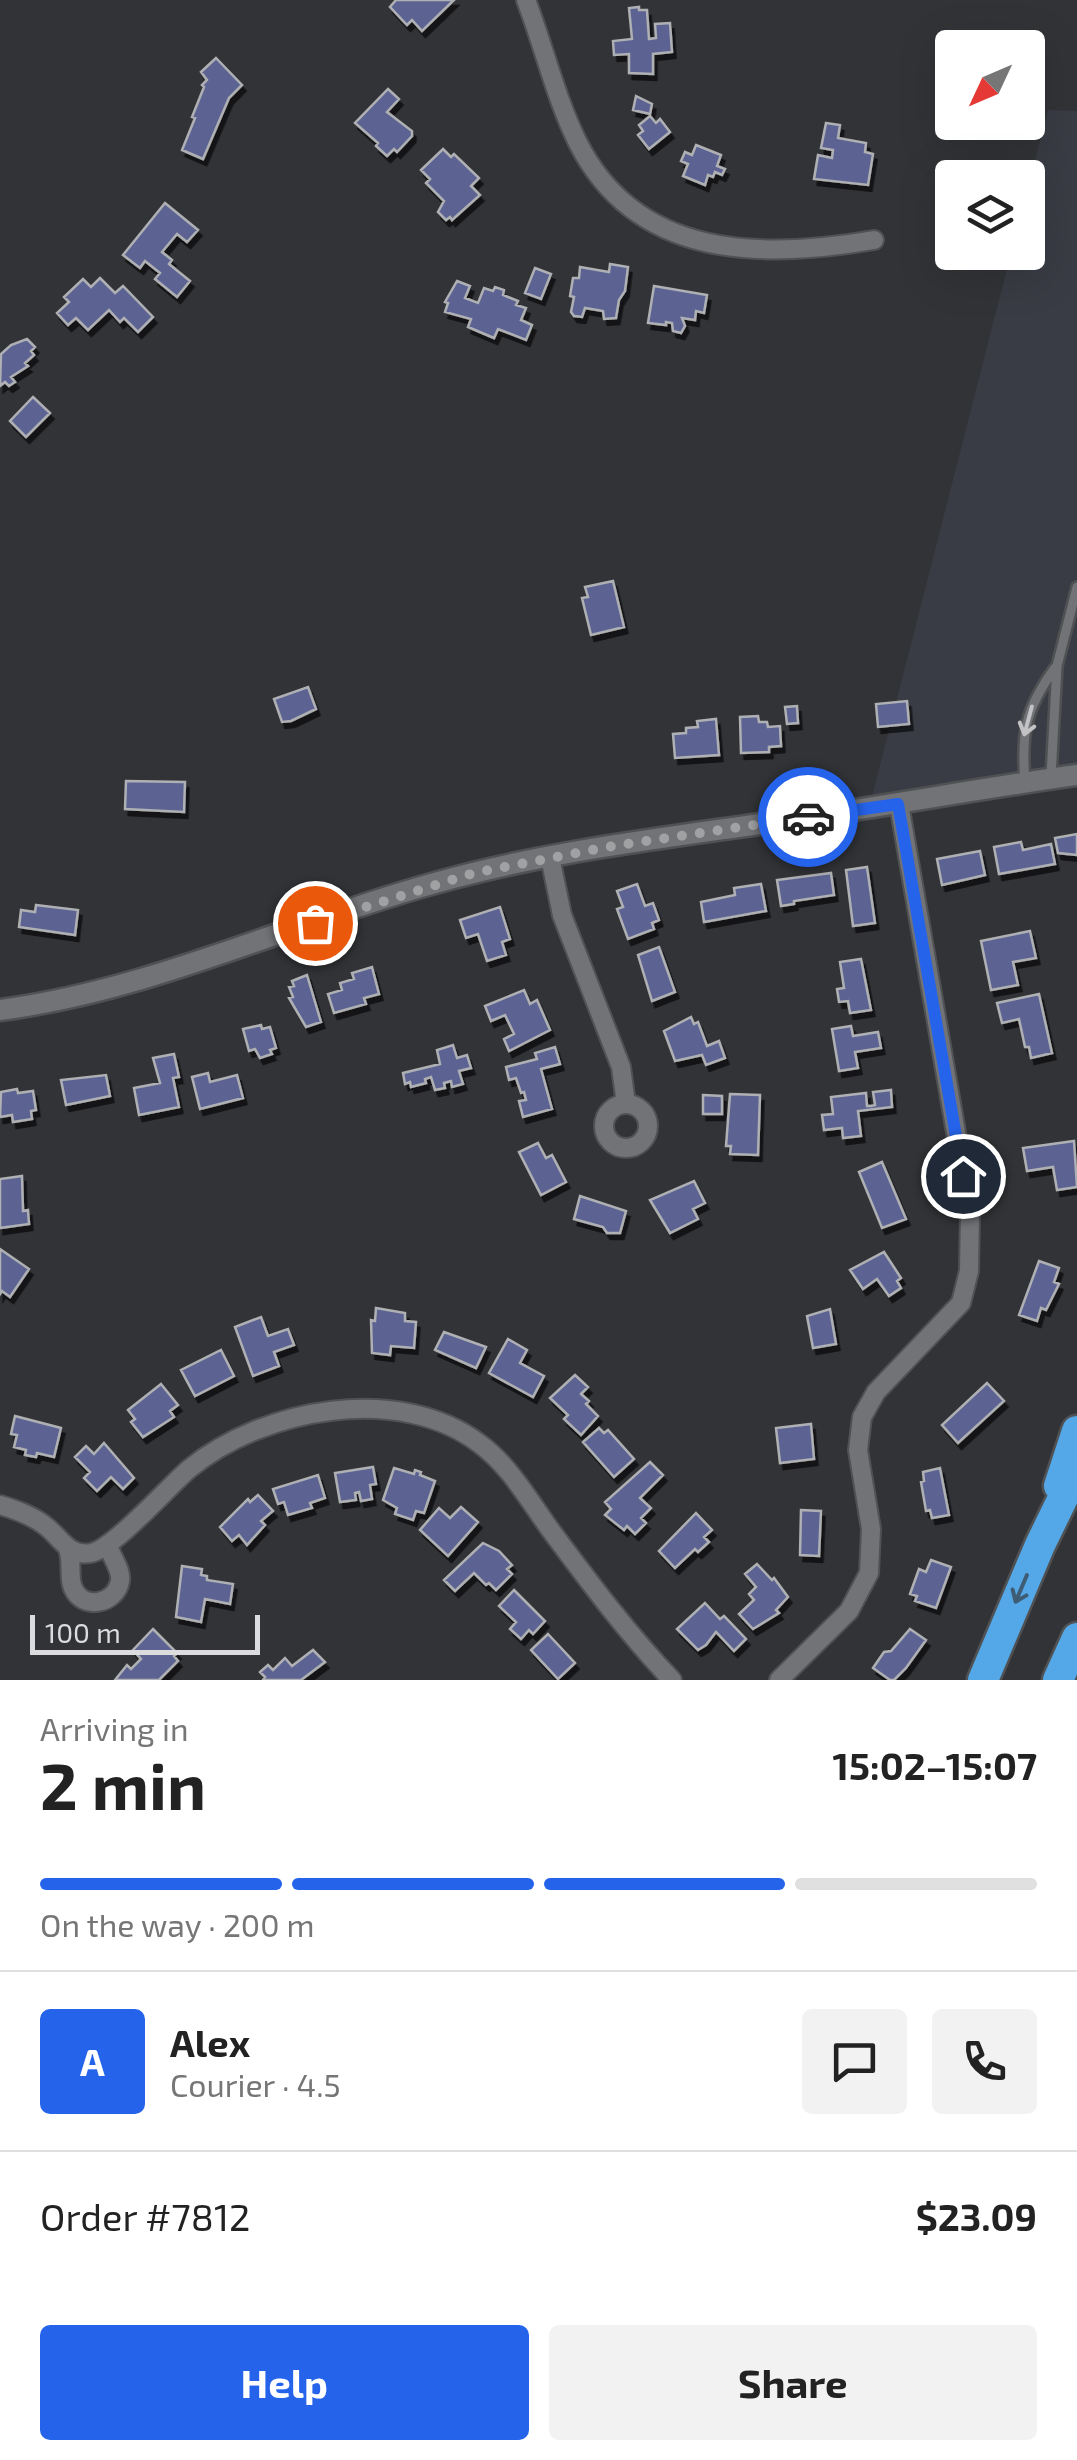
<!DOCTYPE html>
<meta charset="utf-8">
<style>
body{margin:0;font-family:"Exo 2",sans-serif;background:#f2f2f2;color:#222;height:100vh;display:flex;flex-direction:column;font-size:38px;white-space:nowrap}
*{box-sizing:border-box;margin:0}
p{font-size:32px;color:#767676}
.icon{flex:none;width:55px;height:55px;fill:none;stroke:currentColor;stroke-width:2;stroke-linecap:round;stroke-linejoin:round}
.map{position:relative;height:1680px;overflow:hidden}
.panel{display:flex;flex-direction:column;background:#fff;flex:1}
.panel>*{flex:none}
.needle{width:65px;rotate:226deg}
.buttons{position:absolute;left:935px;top:30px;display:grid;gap:20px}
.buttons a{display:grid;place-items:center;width:110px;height:110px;border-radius:10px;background:#fff;box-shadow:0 10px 40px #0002;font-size:50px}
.scale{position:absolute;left:30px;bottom:25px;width:230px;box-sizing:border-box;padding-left:10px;border:5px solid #dcdcde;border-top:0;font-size:28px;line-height:35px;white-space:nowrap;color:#dcdcde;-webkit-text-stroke:8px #323336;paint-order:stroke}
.pin{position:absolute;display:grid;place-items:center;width:85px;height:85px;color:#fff;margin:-42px;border:5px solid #fff;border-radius:50%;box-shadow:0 2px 10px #0007}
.courier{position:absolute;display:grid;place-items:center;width:100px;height:100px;margin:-50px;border:8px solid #2563eb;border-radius:50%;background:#fff;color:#222;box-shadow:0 2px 12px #0007}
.overview em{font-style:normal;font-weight:700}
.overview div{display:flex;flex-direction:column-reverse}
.overview{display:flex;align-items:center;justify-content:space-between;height:170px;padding:0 40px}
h1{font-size:65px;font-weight:700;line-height:75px}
.bar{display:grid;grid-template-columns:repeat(4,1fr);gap:15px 10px;align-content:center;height:120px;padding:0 40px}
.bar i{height:12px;border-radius:8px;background:#e0e0e0}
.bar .current{background:#2563eb}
.bar p{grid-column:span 4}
.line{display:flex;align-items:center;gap:25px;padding:0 40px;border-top:2px solid #e0e0e0}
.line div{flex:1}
.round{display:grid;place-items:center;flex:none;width:105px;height:105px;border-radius:10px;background:#f2f2f2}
.cta{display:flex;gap:20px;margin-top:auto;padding:20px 40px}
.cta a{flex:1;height:115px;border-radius:10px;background:#2563eb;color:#fff;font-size:40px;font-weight:700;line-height:115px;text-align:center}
.cta a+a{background:#f2f2f2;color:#222}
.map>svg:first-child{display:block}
</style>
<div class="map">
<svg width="1077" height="1680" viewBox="0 0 1077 1680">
<defs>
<filter id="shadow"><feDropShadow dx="3.5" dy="6" stdDeviation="0" flood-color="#0009"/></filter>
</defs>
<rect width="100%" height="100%" fill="#323336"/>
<path fill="#3a3c45" d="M1048 110 1077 111V783L867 816 1011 253 1028 252V188Z"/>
<path fill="#5c6492" stroke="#afb0b3" stroke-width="2.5" filter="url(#shadow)" d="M396 0H454L422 31 412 20 407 25 390 7Z
M639 7V10H647L649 39 656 38 655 24 670 23 672 52 653 54V74L629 73V54L614 55 613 41 632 39 629 8Z
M216 58 242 85 229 98 203 159 182 150 195 118 192 117 204 87 202 85 207 80 201 72Z
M388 89 399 99 387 112 412 131V136L397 152 394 149 387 156 376 146 378 143 355 123Z
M636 96 652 104 650 114 633 110Z
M650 116 656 123 660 119 670 132 649 149 638 135 643 131 639 125Z
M826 123 840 125 838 138 866 143 865 152 873 154 868 185 814 179 818 155 832 158 833 150 821 148Z
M696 145 721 155 717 166 725 169 722 175 715 172 713 177 708 175 705 185 683 176 688 164 681 161 685 152 692 155Z
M443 149 451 157 454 154 479 178 471 186 480 195 452 220 450 217 446 220 438 212 444 201 426 183 430 179 421 170Z
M165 203 198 230 187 242 177 234 162 252 172 260 169 264 190 281 177 297 155 279 160 273 145 261 140 268 123 255Z
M610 264 628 267 625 291 619 300 616 318 604 319 603 311 585 308 582 317 574 316 571 312 574 297 570 296 573 278H579L580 267 609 272Z
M535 268 551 274 541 299 525 293Z
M100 278 115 293 123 286 153 317 138 332 124 318 120 322 109 310 88 330 76 318 68 325 57 313 69 302 64 297 83 279 91 287Z
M457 281 470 286 465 298 478 303 484 288 493 291 495 287 504 290 503 295 518 301 516 305 526 308 521 320 532 325 526 340 498 329 494 338 468 327 471 319 445 312 448 303 445 302Z
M654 286 707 295 704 313 696 311 695 320 682 318 685 326 681 333 673 331 672 323 666 322V325L648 323Z
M27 339 35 347 31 351 34 355 25 363 28 366 11 377 15 382 9 386 5 382 0 386 1 354 11 345Z
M33 397 50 413 26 437 10 421Z
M613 581 624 627 591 635 582 598 588 597 585 587Z
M308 687 316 709 291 721 282 722 274 699Z
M907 701 909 724 878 727 876 704Z
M797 706 798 723 787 724 785 707Z
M758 716 759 722H767L768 727 780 726 781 746 769 747V752L741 753 740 717Z
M716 719 719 755 675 758 673 734 686 733V728L698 727 697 721Z
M126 781 185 782 184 812 125 809Z
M1077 834V855L1058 853 1055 838Z
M1021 842 1023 850 1051 844 1055 864 999 874 994 847Z
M980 851 985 875 942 885 937 859Z
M867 867 875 923 853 926 846 870Z
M831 873 834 895 794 901V904L781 906 777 880Z
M637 884 645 906 653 903 659 920 652 923 654 929 628 939 617 909 623 907 617 891Z
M761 884 766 911 704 922 701 902 735 895 734 888Z
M36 905 78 910 75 935 19 927 21 910 35 912Z
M500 907 510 939 502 942 506 955 487 961 478 934 466 938 460 920Z
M1030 931 1036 958 1013 962 1018 985 991 990 981 941Z
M659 947 675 992 652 1001 638 955Z
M861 959 871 1010 850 1013 848 1001 839 1002 837 989 844 988 840 962Z
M372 967 379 994 364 998 366 1004 334 1013 328 994 342 990 340 983 354 979 352 973Z
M307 975 321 1022 306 1027 289 998 293 997 289 987 294 986 292 981Z
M524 990 530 1004 537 1000 550 1030 509 1051 504 1039 514 1034 505 1015 491 1021 485 1006Z
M1039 994 1052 1053 1031 1058 1029 1047H1025L1019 1019 1002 1023 997 1003Z
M691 1017 694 1024 698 1022 707 1046 719 1041 725 1058 706 1065 702 1055 675 1061 664 1031Z
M261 1025 262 1029 270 1027 276 1048 270 1050 272 1054 260 1058 255 1049 249 1051 243 1029Z
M851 1026 853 1036 878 1032 881 1048 855 1052 858 1068 839 1071 832 1029Z
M453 1045 457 1058 467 1055 471 1068 459 1071 463 1084 452 1087 451 1081 444 1083 445 1088 435 1090 431 1077 425 1079 426 1083 411 1087 410 1082 405 1084 403 1073 440 1064 437 1050Z
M555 1047 560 1064 541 1069 552 1109 523 1117 519 1101 526 1100 524 1092 521 1093 516 1078 509 1080 506 1067 537 1059 535 1053Z
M174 1054 179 1077 173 1078 179 1107 139 1115 134 1088 160 1083 153 1058Z
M208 1073 210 1082 237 1075 243 1098 200 1109 192 1077Z
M106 1075 110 1096 66 1105 61 1080Z
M17 1089 18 1093 33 1091 36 1110 31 1111 32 1119 13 1122 12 1115 0 1117 1 1092Z
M891 1090 892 1107 858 1111 861 1136 843 1138 842 1128 824 1130 822 1115 833 1114 831 1097 866 1093 867 1106H871L875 1105 873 1092Z
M730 1094 760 1095 758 1155 730 1154 731 1146H726Z
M703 1095 722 1096V1114H703Z
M1074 1141 1077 1187 1057 1190 1053 1167 1027 1171 1023 1148Z
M538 1143 546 1158 552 1155 566 1182 541 1195 519 1152Z
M882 1162 906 1219 882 1228 859 1172Z
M22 1176 23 1211 28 1210 29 1224 0 1228V1179Z
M694 1181 705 1203 693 1209 698 1219 670 1233 650 1200Z
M580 1196 626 1211 620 1233H607L603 1227 574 1219Z
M0 1249 29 1269 10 1297 2 1291 0 1294Z
M884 1252 901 1278 897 1281 901 1288 889 1296 877 1279 863 1289 850 1270Z
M1039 1261 1059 1268 1054 1282 1059 1284 1046 1310 1041 1308 1037 1321 1019 1315Z
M376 1308 405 1313V1321L416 1322 414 1348 391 1346 390 1355 372 1353 371 1320 375 1321Z
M830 1309 836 1344 813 1348 807 1316Z
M261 1317 268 1336 288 1329 294 1345 274 1352 279 1366 253 1376 235 1327Z
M444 1332 486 1347 476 1368 435 1350Z
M508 1339 527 1350 520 1363 544 1376 533 1397 489 1373Z
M221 1350 234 1376 195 1396 181 1370Z
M575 1375 588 1387 581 1394 589 1401 586 1404 598 1416 581 1435 564 1419 568 1415 550 1398Z
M987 1383 1004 1401 958 1443 942 1425Z
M161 1384 178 1405 170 1411 174 1417 143 1437 131 1422 135 1419 128 1410Z
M15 1416 61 1428 54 1457 37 1453 36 1457 25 1455 26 1450 14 1447 17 1435 11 1434Z
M811 1424 814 1459 780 1463 776 1428Z
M599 1428 604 1433 608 1430 634 1459 614 1477 583 1442Z
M104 1443 134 1478 123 1489 111 1477 97 1491 84 1478 90 1472 75 1457 86 1446 94 1454Z
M650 1462 663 1475 640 1498 651 1508 641 1518 646 1523 635 1534 627 1526 624 1530 605 1515 611 1509 605 1502Z
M373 1467 376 1484 370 1485 372 1499 361 1501 359 1492 355 1493 356 1500 340 1502 335 1473Z
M394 1468 414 1474 415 1470 421 1472 420 1475 435 1481 424 1513 416 1511 413 1520 395 1514 397 1508 383 1500Z
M940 1468 949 1515 932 1518 930 1510 926 1511 921 1482 924 1481 923 1472Z
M318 1475 325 1498 310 1503 312 1508 288 1515 284 1502 278 1504 273 1489Z
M258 1495 273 1511 261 1521 265 1525 247 1545 239 1535 232 1541 220 1527 248 1499 250 1502Z
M461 1507 478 1522 448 1556 420 1530 439 1508 450 1518Z
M801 1510 821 1511 819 1556 800 1555Z
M696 1513 712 1530 704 1537 709 1542 698 1552 695 1549 675 1568 659 1551Z
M483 1543 499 1551 512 1565 507 1569 512 1574 496 1590 489 1583 486 1585 474 1573 455 1591 444 1580Z
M931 1560 951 1567 936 1608 915 1601 917 1596 910 1594 919 1569 926 1572Z
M757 1564 772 1580 774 1578 788 1597 776 1610 779 1613 753 1629 739 1614 754 1600 749 1594 756 1587 745 1574Z
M182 1566 202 1569 201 1575 207 1576V1580L233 1584 230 1604 205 1599 201 1622 176 1617Z
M514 1590 545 1621 533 1634 529 1630 521 1639 510 1629 516 1622 499 1606Z
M705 1603 720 1619 724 1616 746 1639 734 1651 716 1632 706 1645 698 1650 677 1629Z
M153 1629 177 1653 174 1656 178 1661 159 1680H115L127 1665 131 1669 141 1659 133 1650Z
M910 1629 926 1640 906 1668 894 1680H890L873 1668 884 1652 891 1651Z
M548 1634 575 1663 558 1679 531 1650Z
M313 1650 325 1662 301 1680H263L265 1677 260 1672 268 1665 273 1670 285 1658 292 1666Z"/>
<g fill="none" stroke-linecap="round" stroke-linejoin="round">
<g stroke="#505153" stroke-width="14">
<path id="service" d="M1051 776 1057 666 1077 587
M1025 783C1021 733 1025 709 1055 668"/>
</g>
<g stroke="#505153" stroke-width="22">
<path id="minor" d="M526 0C544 47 556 99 578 143 637 260 763 259 874 240
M550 857 562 915 621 1067 626 1104
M604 1126a22 22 0 1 1 44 0a22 22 0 1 1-44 0Z
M0 1505C17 1510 34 1516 48 1528 62 1540 70 1557 91 1553 113 1549 168 1487 189 1469 263 1408 400 1383 480 1444 510 1466 530 1502 552 1532 590 1583 628 1634 672 1680
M68 1549C73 1562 68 1576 73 1588 83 1611 116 1604 120 1581 122 1569 110 1556 108 1544
M779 1680 849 1611 869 1573 871 1529 858 1450 862 1417 876 1392 961 1303 969 1271 970 1213 899 804"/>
</g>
<g stroke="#505153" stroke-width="25">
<path id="tertiary" d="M0 1010C152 990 289 923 435 883 551 850 674 837 793 819 888 806 982 788 1077 775"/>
</g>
<g stroke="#505153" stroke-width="35">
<path id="motorway" d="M1059 1486 1077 1431
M983 1680 1040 1545 1077 1469
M1058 1680 1077 1638"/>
</g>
<use href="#service" stroke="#727377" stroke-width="9"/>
<use href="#minor" stroke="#727377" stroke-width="18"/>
<use href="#tertiary" stroke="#727377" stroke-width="20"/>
<use href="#motorway" stroke="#54a8e7" stroke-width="30"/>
</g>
<defs><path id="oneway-shaft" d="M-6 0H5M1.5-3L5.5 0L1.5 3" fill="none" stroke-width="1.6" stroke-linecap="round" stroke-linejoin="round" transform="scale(2.5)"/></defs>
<use stroke="#c2c2c4" href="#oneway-shaft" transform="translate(1028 721) rotate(105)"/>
<use stroke="#3e5c74" href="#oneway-shaft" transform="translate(1021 1589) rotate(113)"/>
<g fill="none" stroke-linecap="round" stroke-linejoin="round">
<path stroke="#a0a1a3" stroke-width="10" stroke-dasharray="0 18" d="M315 923 474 873 613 846 808 817"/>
<path stroke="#2563eb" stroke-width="12" d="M808 817 898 804 963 1176"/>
</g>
</svg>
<div class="buttons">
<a><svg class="needle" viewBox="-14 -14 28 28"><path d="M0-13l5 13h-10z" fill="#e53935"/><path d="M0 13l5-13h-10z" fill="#767676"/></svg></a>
<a><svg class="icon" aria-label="layers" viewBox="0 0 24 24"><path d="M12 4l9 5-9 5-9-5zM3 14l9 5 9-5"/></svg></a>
</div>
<div class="scale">100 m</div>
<div class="pin" style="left:315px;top:923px;background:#ea580c"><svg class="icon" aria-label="bag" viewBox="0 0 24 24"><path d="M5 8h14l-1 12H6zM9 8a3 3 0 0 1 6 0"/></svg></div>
<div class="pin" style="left:963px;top:1176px;background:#1f2937"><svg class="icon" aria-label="home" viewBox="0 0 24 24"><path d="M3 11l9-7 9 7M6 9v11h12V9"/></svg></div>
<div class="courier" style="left:808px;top:817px"><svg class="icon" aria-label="car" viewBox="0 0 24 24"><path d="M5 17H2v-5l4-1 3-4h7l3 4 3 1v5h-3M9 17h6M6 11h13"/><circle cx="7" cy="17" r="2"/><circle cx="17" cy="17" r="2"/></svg></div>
</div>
<section class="panel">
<div class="overview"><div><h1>2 min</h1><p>Arriving in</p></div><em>15:02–15:07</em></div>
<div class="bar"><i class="current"></i><i class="current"></i><i class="current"></i><i></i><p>On the way · 200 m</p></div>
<div class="line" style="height:180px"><b class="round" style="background:#2563eb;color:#fff">A</b><div><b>Alex</b><p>Courier · 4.5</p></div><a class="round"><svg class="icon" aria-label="chat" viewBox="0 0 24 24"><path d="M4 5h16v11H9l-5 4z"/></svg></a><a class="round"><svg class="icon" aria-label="phone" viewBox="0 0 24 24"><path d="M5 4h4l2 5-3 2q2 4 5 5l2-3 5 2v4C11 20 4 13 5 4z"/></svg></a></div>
<div class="line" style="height:130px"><div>Order #7812</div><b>$23.09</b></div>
<div class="cta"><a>Help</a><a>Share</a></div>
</section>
